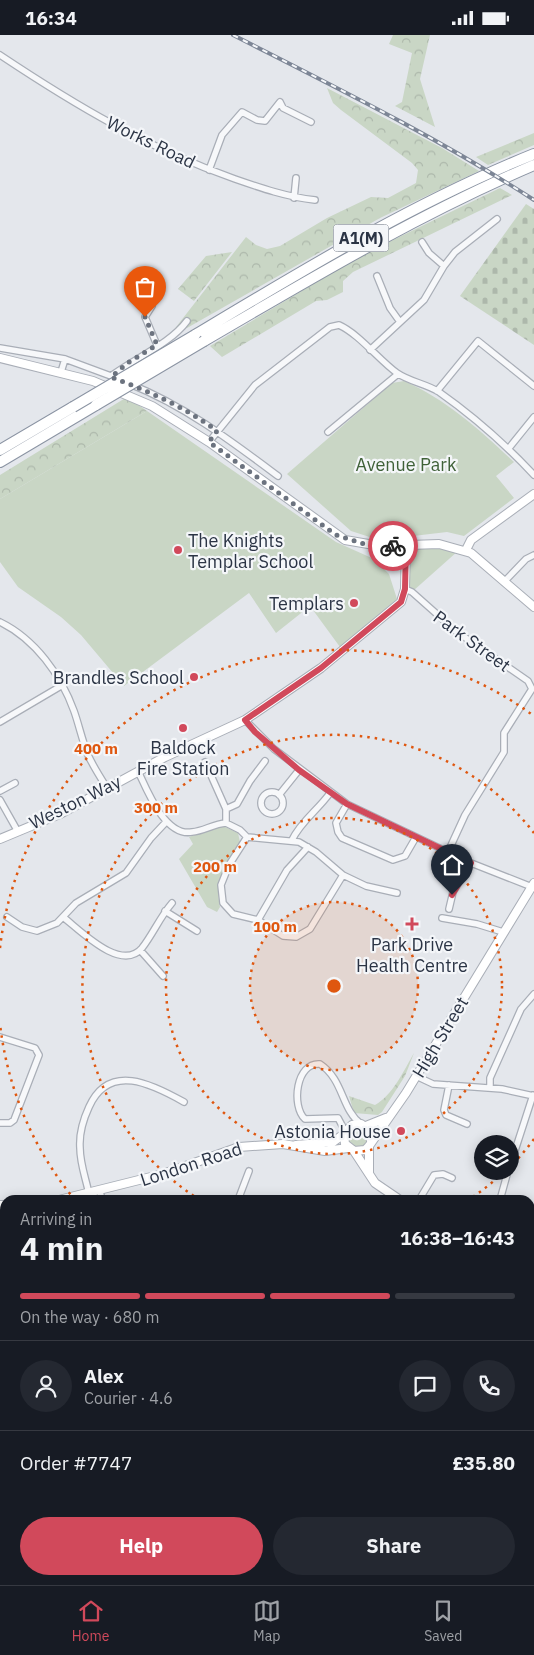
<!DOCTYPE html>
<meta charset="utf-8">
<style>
body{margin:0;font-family:"IBM Plex Sans",sans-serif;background:#242831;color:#f1f3f6;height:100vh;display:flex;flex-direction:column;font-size:19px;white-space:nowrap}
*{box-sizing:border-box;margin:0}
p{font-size:16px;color:#9ea1a6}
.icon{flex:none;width:28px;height:28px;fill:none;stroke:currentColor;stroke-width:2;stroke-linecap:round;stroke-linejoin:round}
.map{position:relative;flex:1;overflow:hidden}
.panel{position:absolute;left:0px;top:1160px;width:535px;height:390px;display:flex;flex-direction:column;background:#171b24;border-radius:15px 15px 0 0;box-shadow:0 2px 12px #0003}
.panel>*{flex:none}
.fabs{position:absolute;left:474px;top:1100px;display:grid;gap:10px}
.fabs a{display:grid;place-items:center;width:45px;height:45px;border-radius:50%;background:#171b24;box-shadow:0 2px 12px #0003;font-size:25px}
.pin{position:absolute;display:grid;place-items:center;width:42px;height:42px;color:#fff;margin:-51px -21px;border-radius:50% 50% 50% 0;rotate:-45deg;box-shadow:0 0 5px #0007}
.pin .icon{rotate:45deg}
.courier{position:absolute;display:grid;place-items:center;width:50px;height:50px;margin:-25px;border:4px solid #d1495b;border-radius:50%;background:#fff;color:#222;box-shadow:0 1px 6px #0007}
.overview em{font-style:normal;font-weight:700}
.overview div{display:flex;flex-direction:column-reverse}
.overview{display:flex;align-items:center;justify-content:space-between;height:85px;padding:0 20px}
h1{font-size:32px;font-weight:700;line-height:38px}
.bar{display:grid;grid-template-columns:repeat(4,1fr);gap:8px 5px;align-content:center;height:60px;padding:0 20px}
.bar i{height:6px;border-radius:4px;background:#363941}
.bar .active{background:#d1495b}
.bar p{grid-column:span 4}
.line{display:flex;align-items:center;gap:12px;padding:0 20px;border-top:1px solid #363941}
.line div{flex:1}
.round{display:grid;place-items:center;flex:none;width:52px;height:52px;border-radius:26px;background:#242831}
.action{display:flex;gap:10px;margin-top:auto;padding:10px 20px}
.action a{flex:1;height:58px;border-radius:30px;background:#d1495b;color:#fff;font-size:20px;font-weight:700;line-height:58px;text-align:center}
.action a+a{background:#242831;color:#f1f3f6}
.status{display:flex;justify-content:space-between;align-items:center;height:35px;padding:0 25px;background:#171b24;direction:ltr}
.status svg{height:14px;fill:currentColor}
.dock{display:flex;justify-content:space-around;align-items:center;height:70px;border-top:1px solid #363941;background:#171b24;font-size:14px;color:#9ea1a6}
.dock a{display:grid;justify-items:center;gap:2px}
.dock .active{color:#d1495b}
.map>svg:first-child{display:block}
</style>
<div class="status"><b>16:34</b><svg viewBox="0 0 49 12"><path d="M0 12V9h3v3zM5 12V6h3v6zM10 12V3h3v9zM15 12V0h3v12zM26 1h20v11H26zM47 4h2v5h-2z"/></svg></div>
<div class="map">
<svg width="534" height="1550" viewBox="0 0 534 1550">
<defs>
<pattern id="forest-crowns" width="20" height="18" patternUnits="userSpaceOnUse" patternTransform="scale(1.25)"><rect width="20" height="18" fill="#c9d6c5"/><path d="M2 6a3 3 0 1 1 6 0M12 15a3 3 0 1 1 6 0" fill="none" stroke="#adb8ab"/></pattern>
<pattern id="cemetery-stones" width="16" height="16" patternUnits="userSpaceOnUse" patternTransform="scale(1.25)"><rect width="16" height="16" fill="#c9d6c5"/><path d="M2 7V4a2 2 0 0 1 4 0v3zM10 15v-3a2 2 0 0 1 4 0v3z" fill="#adb8ab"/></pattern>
</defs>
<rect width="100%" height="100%" fill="#e4e7ec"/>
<path fill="#c9d6c5" d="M404 346C446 364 481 396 514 427L496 441 514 463 464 501 447 497 379 505 351 496 287 439 392 348Z
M147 376 336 507 374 524 389 539 397 564 340 612 310 571 276 598 249 558 124 651 81 600 61 582 18 552 0 527V464Z
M433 512 458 516 413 556 409 553 411 518 417 513Z
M218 792H225L238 798 240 807C229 828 214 847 220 872L217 877 207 872 179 824 193 809 189 802Z
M348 1103a10 10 0 1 1 20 0a10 10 0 1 1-20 0Z
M530 1410 534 1412V1509L530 1508Z
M0 1427 5 1428V1545H283L282 1550H0Z"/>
<path fill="url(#forest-crowns)" d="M393 0H430L420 44 435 92 395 71 402 67 412 18 389 9Z
M327 53 442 113 479 136 380 183 187 293 173 296 246 202 256 210 267 214 280 211 327 183 371 162 388 163 416 148 418 135 412 128 341 75 333 68Z
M534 98V110L488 130 476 122Z
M500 153 512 160 353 237 343 246V257L327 265 316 266 222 322 210 311 360 221Z
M232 217 194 266 178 254 206 221Z
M127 362 147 376 0 464V440Z
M414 1018 405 1041 382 1077 378 1080 354 1078 349 1061 375 1070C393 1060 404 1035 414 1018Z
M0 1427 5 1428V1545H136L139 1550H0Z"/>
<path fill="url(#cemetery-stones)" d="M526 169 534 174V310L460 261Z"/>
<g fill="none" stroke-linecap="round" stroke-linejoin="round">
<g stroke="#a9aeb7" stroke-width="8">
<path id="street" d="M0 20C75 70 149 114 235 144 261 153 287 162 315 165
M209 135 222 100 242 77 257 85 265 86 280 67 283 73 311 87
M294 163 296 143
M422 207 429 218 444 231
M377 241 390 273 400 287
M152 271 145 282 157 310
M0 313 65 324 119 344
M370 315 424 265 444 231 455 217 497 184
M61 337 65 324
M111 341C135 323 170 309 187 286
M130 349C185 371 231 406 278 441
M437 356 478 306 534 351
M328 397 398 339
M209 407 255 350 330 292 339 290C359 299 379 325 397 338 410 347 427 349 439 357 473 381 505 409 534 440
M509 413 534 382
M504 547 526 524 534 520
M405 554 412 557 457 597 528 646 532 654 504 698V717L465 780 448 817
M0 587C35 604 61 640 74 676 79 690 82 705 88 720 93 731 100 742 107 753
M245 685 274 714 347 769 471 828 532 852
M0 687 61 651
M205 727 226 774
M138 736C147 755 165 802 192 797 204 796 213 789 226 788L240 795 247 802 299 807 316 817 343 840 366 851 397 858
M0 756 15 748
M261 768a11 11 0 1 1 22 0a11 11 0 1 1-22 0Z
M279 760 299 735
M0 765 17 795
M347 769 336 788 338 797 342 803 393 825 405 821 416 802
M226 788V774L237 769 250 746 265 726
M247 802 229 830 221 850 223 868 233 879 258 885 283 901 296 902 310 894 343 840
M292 805C301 786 318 775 330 758
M449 874 453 857 471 828
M165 876 197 896
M7 882 22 892 37 896 57 888 76 868 126 838 151 803 166 787
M63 882C80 895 121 938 142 913 153 899 160 882 172 868
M442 883 477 889 503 897
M258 885 287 835 308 812
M140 915 163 941
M0 1002 35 1013 39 1020 14 1085 10 1088H0
M416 1041 433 1049 502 1054 534 1061
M449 1050 444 1075 446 1080 467 1089
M490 1053V1043L521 974 534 959
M345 1096 338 1083 305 1084C291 1071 296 1027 320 1029 344 1045 341 1074 361 1089
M510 1131 533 1060
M100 1156 102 1165
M89 1159C86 1144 80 1129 80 1113 79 1099 83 1085 89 1072 109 1027 152 1049 184 1067
M206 1165H213
M238 1165 249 1136
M419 1165 434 1140 443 1139 452 1143
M500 1165 508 1136
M0 1181H5
M530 1270 534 1264
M0 1336 5 1337
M530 1338 534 1340"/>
</g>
<g stroke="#a9aeb7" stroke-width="10">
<path id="secondary" d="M0 323 93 346 152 371 209 407 345 505 380 511 439 509 471 518 534 572
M466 515 471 505 534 459
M0 804 60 779 165 722 245 685 321 633 401 567 405 554 406 510
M366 1091 386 1083
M371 1106 370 1096 361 1089 352 1090 344 1099 345 1109 354 1116 365 1115 369 1111 406 1058 534 848
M296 1110 333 1107 344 1099
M354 1116 375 1148 400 1165
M369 1138V1111
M59 1165 163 1139 239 1112 283 1109 325 1116 348 1113
M0 1170H5
M530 1252 534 1255"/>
</g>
<g stroke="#8b94a3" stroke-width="12">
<path id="highway" d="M195 300C305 234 415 167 534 119
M204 306C312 243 419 179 534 130
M0 415 73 372
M0 427 96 370"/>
</g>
<use href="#street" stroke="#f7f8fa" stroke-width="5.5"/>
<use href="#secondary" stroke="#fff" stroke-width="8"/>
<use href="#highway" stroke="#fff" stroke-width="10"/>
<g stroke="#7d8696" stroke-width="4">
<path id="rail" d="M233 0C335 52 437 102 534 165"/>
</g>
<use href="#rail" stroke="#f4f6f9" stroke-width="2" stroke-dasharray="5.5" stroke-linecap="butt"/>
<g stroke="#8b94a3" stroke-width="12" stroke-linecap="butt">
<path id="highway-bridge" d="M96 370 204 306
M73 372 195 300"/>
</g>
<use href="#highway-bridge" stroke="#fff" stroke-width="10"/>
</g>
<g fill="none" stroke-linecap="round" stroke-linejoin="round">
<path stroke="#6c737f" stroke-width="5" stroke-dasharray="0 9" d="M145 282 157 310 129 327 111 342C148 356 185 372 217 396L209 407 336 500 367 510 393 511"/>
<path stroke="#d1495b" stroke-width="6" d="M393 511 406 510 405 554 401 567 321 633 245 685 255 697 299 735 347 769 471 828 452 860"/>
</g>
<circle cx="334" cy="951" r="84" fill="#df570f" fill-opacity=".12"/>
<g fill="none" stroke="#df570f" stroke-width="2.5" stroke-dasharray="2.5 5">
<circle cx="334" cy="951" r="84"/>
<circle cx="334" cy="951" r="168"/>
<path d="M534 1104A252 252 0 0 1 511 1131M504 1137A252 252 0 0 1 468 1165M200 1165A252 252 0 1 1 534 798"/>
<path d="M75 1165A336 336 0 0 1 0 989M0 913A336 336 0 0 1 534 681"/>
</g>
<g fill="#d1495b" stroke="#f4f6f9" stroke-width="2">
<circle cx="178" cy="515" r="5"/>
<circle cx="354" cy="568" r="5"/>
<circle cx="194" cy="642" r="5"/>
<circle cx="183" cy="693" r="5"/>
<path d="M409.5 881.5h5v5h5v5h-5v5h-5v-5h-5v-5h5z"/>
<circle cx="401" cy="1096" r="5"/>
</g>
<g text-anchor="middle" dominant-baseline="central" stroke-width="4.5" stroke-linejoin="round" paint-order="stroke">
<rect fill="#f4f6f9" stroke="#676e7b" stroke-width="1" x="333.5" y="189.5" width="55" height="27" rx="4"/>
<g font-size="16" font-weight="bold" fill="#2b3445">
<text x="361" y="203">A1(M)</text>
</g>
<g font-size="18" fill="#2b3445" stroke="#f4f6f9">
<text transform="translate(151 107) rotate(26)">Works Road</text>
<text transform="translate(472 606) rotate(36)">Park Street</text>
<text transform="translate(75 767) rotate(-26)">Weston Way</text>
<text transform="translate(440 1002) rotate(-59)">High Street</text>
<text transform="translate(191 1129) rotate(-18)">London Road</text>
</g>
<g font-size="18" fill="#3f6138" stroke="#f4f6f9">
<text x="406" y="429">Avenue Park</text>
</g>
<g font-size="18" fill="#2b3445" stroke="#f4f6f9" text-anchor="end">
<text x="188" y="505" text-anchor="start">The Knights<tspan x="188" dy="21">Templar School</tspan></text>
<text x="344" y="568">Templars</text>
<text x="184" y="642">Brandles School</text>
<text x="183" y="712" text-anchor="middle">Baldock<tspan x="183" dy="21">Fire Station</tspan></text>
<text x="412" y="909" text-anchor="middle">Park Drive<tspan x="412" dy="21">Health Centre</tspan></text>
<text x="391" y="1096">Astonia House</text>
</g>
</g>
<circle cx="334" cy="951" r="8" fill="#df570f" stroke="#f4f6f9" stroke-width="2.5"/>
<g font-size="15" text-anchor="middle" font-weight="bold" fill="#df570f" stroke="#f4f6f9" stroke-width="4.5" stroke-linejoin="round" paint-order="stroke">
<text x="96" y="719">400 m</text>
<text x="156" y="778">300 m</text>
<text x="215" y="837">200 m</text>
<text x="275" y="897">100 m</text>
</g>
</svg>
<div class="fabs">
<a><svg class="icon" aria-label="layers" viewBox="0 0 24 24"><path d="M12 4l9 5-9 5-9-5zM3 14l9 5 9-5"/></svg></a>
</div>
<div class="pin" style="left:145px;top:282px;background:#ea580c"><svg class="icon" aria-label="bag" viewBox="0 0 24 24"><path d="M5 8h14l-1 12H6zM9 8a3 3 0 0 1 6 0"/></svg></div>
<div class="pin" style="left:452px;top:860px;background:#1f2937"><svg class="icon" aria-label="home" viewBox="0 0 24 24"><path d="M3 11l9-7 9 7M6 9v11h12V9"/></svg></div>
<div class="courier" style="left:393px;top:511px"><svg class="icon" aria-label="bike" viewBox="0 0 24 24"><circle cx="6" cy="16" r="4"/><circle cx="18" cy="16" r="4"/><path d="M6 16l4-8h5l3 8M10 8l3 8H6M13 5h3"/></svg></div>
<section class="panel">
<div class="overview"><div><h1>4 min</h1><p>Arriving in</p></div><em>16:38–16:43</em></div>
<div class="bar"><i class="active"></i><i class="active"></i><i class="active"></i><i></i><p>On the way · 680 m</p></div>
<div class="line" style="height:90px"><a class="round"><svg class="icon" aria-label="person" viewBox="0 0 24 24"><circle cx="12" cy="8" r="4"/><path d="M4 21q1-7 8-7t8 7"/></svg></a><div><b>Alex</b><p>Courier · 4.6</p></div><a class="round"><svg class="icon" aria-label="chat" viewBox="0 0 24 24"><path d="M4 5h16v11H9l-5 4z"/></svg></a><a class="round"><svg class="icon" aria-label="phone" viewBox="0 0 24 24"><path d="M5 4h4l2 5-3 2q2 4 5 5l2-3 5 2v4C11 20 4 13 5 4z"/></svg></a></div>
<div class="line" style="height:65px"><div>Order #7747</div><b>£35.80</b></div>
<div class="action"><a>Help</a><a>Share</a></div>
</section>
</div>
<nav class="dock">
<a class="active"><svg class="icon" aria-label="home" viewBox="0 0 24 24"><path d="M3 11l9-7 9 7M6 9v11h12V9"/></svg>Home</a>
<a><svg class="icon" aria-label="map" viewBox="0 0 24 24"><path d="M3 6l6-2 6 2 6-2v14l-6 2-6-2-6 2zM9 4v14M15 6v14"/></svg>Map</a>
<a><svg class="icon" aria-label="saved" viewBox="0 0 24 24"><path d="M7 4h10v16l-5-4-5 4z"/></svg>Saved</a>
</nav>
